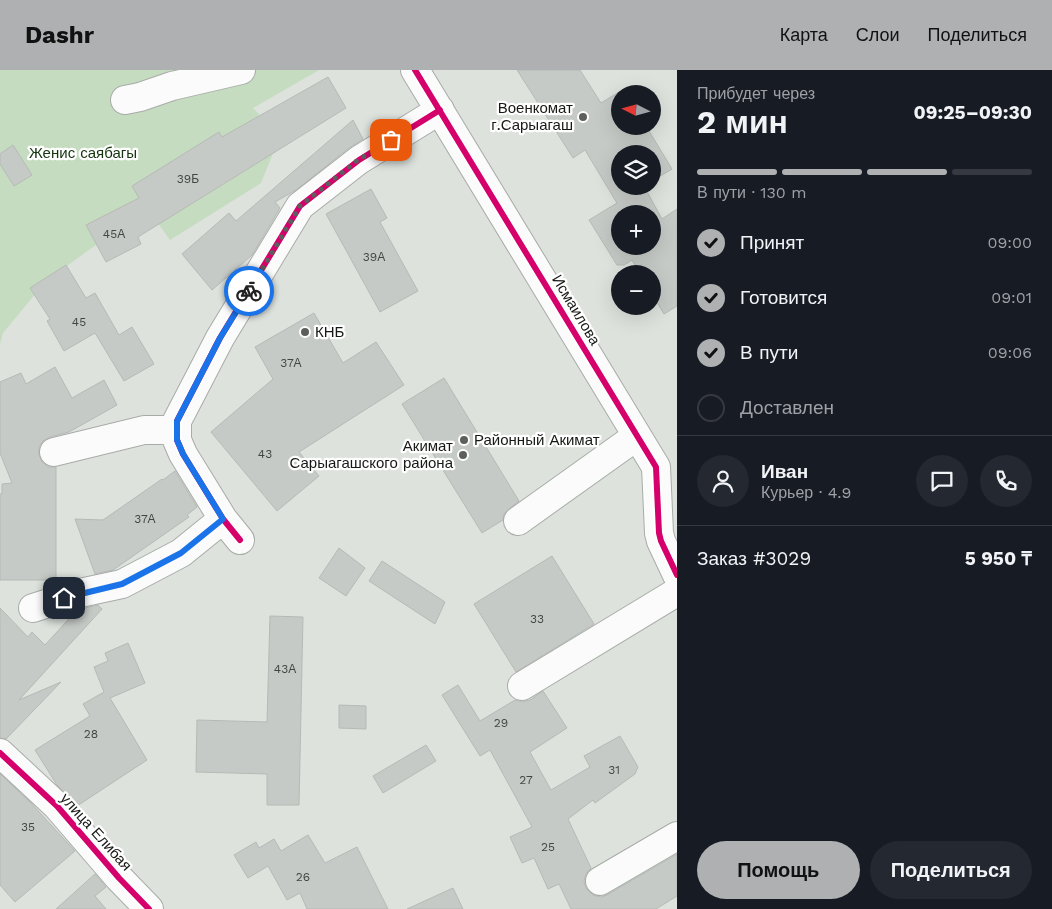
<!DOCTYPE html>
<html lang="ru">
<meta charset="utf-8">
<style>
body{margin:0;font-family:"Work Sans",sans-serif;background:#242831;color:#f1f3f6;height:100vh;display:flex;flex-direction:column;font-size:19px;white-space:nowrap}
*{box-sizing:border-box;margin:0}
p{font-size:16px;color:#9ea1a6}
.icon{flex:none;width:28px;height:28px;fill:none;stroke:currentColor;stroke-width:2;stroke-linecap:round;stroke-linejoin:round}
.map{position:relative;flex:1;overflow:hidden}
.sheet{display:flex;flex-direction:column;background:#171b24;width:375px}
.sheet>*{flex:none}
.needle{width:32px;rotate:276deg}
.fabs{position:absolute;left:611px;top:15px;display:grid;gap:10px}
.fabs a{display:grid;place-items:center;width:50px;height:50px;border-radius:50%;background:#171b24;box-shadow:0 5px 20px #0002;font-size:25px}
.pin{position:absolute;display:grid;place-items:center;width:42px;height:42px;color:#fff;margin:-21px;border-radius:10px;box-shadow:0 2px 8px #0006}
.courier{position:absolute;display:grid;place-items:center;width:50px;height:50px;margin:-25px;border:4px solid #1a73e8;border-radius:50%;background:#fff;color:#222;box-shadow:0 1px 6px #0007}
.overview em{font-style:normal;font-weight:700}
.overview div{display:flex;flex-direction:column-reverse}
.overview{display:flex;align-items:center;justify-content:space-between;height:85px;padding:0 20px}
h1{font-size:32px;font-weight:700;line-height:38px}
.bar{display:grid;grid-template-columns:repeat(4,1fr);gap:8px 5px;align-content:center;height:60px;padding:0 20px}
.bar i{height:6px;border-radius:4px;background:#363941}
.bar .selected{background:#aeb0b1}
.bar p{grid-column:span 4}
.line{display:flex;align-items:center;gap:12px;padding:0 20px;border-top:1px solid #363941}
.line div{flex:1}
.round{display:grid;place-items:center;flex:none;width:52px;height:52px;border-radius:26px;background:#242831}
ol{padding:0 20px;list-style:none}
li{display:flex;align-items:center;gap:15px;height:55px}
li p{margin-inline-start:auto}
li .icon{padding:5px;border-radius:50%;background:#aeb0b1;color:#111;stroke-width:4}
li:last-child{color:#9ea1a6}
li i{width:28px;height:28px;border:2px solid #363941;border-radius:50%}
.button{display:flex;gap:10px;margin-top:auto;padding:10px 20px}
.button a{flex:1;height:58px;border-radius:30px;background:#aeb0b1;color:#111;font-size:20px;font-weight:700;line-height:58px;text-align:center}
.button a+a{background:#242831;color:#f1f3f6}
header{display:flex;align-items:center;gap:30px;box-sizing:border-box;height:70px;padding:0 25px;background:#aeb0b1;color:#111}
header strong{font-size:24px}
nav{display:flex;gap:28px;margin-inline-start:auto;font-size:18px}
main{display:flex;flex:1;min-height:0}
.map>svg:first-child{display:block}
</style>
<header>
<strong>Dashr</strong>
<nav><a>Карта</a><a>Слои</a><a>Поделиться</a></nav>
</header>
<main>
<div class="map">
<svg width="677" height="839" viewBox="0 0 677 839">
<rect width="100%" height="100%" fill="#dde2dd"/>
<path fill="#c5dcc0" d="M0 0H319L253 38 280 66 261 113 170 170 147 138 46 211 3 263 0 274Z"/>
<path fill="#c6cac6" stroke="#b6bab6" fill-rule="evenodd" d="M517 0H580L601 33 624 19 627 24H620V56H646L672 99 652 111V84H620V116H644L662 149 677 139V236L664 244 652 224V204H640L632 190 624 195H617L589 150 617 133 585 80 573 88ZM620 144H652V176H620Z
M328 7 346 38 138 167 141 174 106 192 86 155 139 128 132 116 219 62 222 67Z
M353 50 363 69 349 78 296 120 275 132 280 138 252 185 212 220 182 184 229 143 236 151Z
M13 75 32 105 14 116 0 94V84Z
M371 119 387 148 380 152 418 221 380 242 326 144Z
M66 195 86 228 95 223 119 265 132 257 154 294 124 311 95 263 64 281 47 251 50 249 30 218Z
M314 243 343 293 376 272 404 315 299 382 319 406 277 441 211 362 273 309 255 277Z
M55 297 72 328 104 310 117 335 69 362 50 367 43 371 39 377V385L42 392 49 397H56V510H0V424H2V414L12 413 0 383V312L21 303 26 314Z
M444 308 519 431 509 439 504 444 503 450 482 463 402 334Z
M175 401 197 437 187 445 189 447 113 500 95 504 75 449 103 450 162 409 163 410Z
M339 478 365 498 346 526 319 508Z
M552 486 594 554 516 602 474 534Z
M382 491 445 532 435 554 369 511Z
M98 535 102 539 19 630 61 612 6 669 0 668V538L28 567 32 562 45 575 77 540Z
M270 546 303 547 299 735H267V704L196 702 197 650 267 652Z
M128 573 145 613 110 628 147 690 77 736 57 715 35 680 90 646 83 634 104 622 94 597 108 591 105 583Z
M458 615 480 651 515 630 522 632 530 630 543 621 567 658 530 682 551 720 590 697 584 686 620 666 638 697 635 704 595 733 593 730 568 749 591 798 586 804 584 811 586 818 593 825 601 827 607 825 677 784V826L656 839H571L559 814 548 819 534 788 522 793 510 767 532 757 490 680 480 686 442 625Z
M339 635 366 636V659L339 658Z
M426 675 436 691 383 723 373 706Z
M0 704 29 731 75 781 15 832 0 815Z
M308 765 325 793 357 777 388 839H307L300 823 287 830 268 796 248 808 234 785 256 772 259 778 274 769 281 781Z
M95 804 106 817 95 826 106 839H56Z
M453 818 463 839H407Z"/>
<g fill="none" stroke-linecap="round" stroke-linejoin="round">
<g stroke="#a8aca8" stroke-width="30">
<path id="minor" d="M415 0 656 397 659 463 661 471 677 505
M125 30 140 27 172 16 241 0
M54 382 144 360H176
M518 451 637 366
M240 470 223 449 183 384 177 370V351L220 268 300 136 359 90 440 40
M33 538 80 523 122 514 181 483 223 449
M522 616 677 522
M0 683 57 736 119 808 149 839
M600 811 677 766"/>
</g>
<use href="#minor" stroke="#fafbfa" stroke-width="28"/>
<g stroke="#fff" stroke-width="9">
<path id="cycleway" d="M415 0 656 397 659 463 661 471 677 505
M240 470 223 449 183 384 177 370V351L220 268 300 136 359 90 440 40
M0 683 57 736 119 808 149 839"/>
</g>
<use href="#cycleway" stroke="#d6006c" stroke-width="6"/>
</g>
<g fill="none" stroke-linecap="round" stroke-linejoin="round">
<path stroke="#5c5f5c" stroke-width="5" stroke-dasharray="0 9" d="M249 221 300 136 358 90 391 70"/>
<path stroke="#1a73e8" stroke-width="6" d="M64 528 122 514 181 483 223 449 183 384 177 370V351L220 268 249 221"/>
</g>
<g fill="#5c5f5c" stroke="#fff" stroke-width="2">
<circle cx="583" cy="47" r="5"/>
<circle cx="305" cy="262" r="5"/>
<circle cx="464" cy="370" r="5"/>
<circle cx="463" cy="385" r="5"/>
</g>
<g text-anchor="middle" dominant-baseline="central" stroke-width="4.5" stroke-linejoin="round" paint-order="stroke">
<g font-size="12" fill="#444643">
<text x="188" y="109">39Б</text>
<text x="114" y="164">45А</text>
<text x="374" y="187">39А</text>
<text x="79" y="252">45</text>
<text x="291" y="293">37А</text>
<text x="265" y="384">43</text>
<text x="145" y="449">37А</text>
<text x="537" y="549">33</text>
<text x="285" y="599">43А</text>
<text x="501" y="653">29</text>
<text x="91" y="664">28</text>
<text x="614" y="700">31</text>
<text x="526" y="710">27</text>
<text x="28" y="757">35</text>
<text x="548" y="777">25</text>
<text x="303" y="807">26</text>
</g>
<g font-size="15" fill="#171916" stroke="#fff" text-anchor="end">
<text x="573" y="38">Военкомат<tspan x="573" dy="17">г.Сарыагаш</tspan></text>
<text x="315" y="262" text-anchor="start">КНБ</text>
<text x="474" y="370" text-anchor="start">Районный Акимат</text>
<text x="453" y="376">Акимат<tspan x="453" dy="17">Сарыагашского района</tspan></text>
</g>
<g font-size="15" fill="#13330b" stroke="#fff">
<text x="83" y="83">Женис саябагы</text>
</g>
<g font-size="15" fill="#171916" stroke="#fff">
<text transform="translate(576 240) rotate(59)">Исмаилова</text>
<text transform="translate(96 762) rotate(48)">улица Елибая</text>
</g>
</g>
</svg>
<div class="fabs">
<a><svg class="needle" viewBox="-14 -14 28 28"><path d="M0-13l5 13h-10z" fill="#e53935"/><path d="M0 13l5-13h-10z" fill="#9ea1a6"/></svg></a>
<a><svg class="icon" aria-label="layers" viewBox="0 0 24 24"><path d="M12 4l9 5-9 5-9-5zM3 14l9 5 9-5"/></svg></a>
<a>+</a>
<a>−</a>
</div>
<div class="pin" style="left:391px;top:70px;background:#ea580c"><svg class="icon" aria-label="bag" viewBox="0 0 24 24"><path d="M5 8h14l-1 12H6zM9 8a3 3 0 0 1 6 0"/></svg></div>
<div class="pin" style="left:64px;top:528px;background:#1f2937"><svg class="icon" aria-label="home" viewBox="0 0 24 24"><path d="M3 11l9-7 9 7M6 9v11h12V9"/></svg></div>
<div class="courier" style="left:249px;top:221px"><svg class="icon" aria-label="bike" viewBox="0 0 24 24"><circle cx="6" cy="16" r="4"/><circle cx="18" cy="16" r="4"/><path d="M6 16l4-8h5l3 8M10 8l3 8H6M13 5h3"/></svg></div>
</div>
<section class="sheet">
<div class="overview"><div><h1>2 мин</h1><p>Прибудет через</p></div><em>09:25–09:30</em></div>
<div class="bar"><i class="selected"></i><i class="selected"></i><i class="selected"></i><i></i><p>В пути · 130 m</p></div>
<ol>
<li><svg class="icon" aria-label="check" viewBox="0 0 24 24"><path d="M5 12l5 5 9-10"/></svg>Принят<p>09:00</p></li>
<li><svg class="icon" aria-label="check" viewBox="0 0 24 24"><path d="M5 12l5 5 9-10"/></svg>Готовится<p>09:01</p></li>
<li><svg class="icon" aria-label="check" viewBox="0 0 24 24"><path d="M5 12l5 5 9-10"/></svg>В пути<p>09:06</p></li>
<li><i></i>Доставлен</li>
</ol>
<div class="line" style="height:90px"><a class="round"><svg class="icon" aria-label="person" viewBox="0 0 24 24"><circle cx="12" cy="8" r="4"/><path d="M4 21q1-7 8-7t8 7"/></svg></a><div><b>Иван</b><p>Курьер · 4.9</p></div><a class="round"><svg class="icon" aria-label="chat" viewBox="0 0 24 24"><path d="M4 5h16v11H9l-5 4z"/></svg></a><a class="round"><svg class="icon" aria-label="phone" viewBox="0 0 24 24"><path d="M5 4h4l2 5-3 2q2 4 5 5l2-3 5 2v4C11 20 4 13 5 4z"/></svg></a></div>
<div class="line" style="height:65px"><div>Заказ #3029</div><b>5 950 ₸</b></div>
<div class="button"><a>Помощь</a><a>Поделиться</a></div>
</section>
</main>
